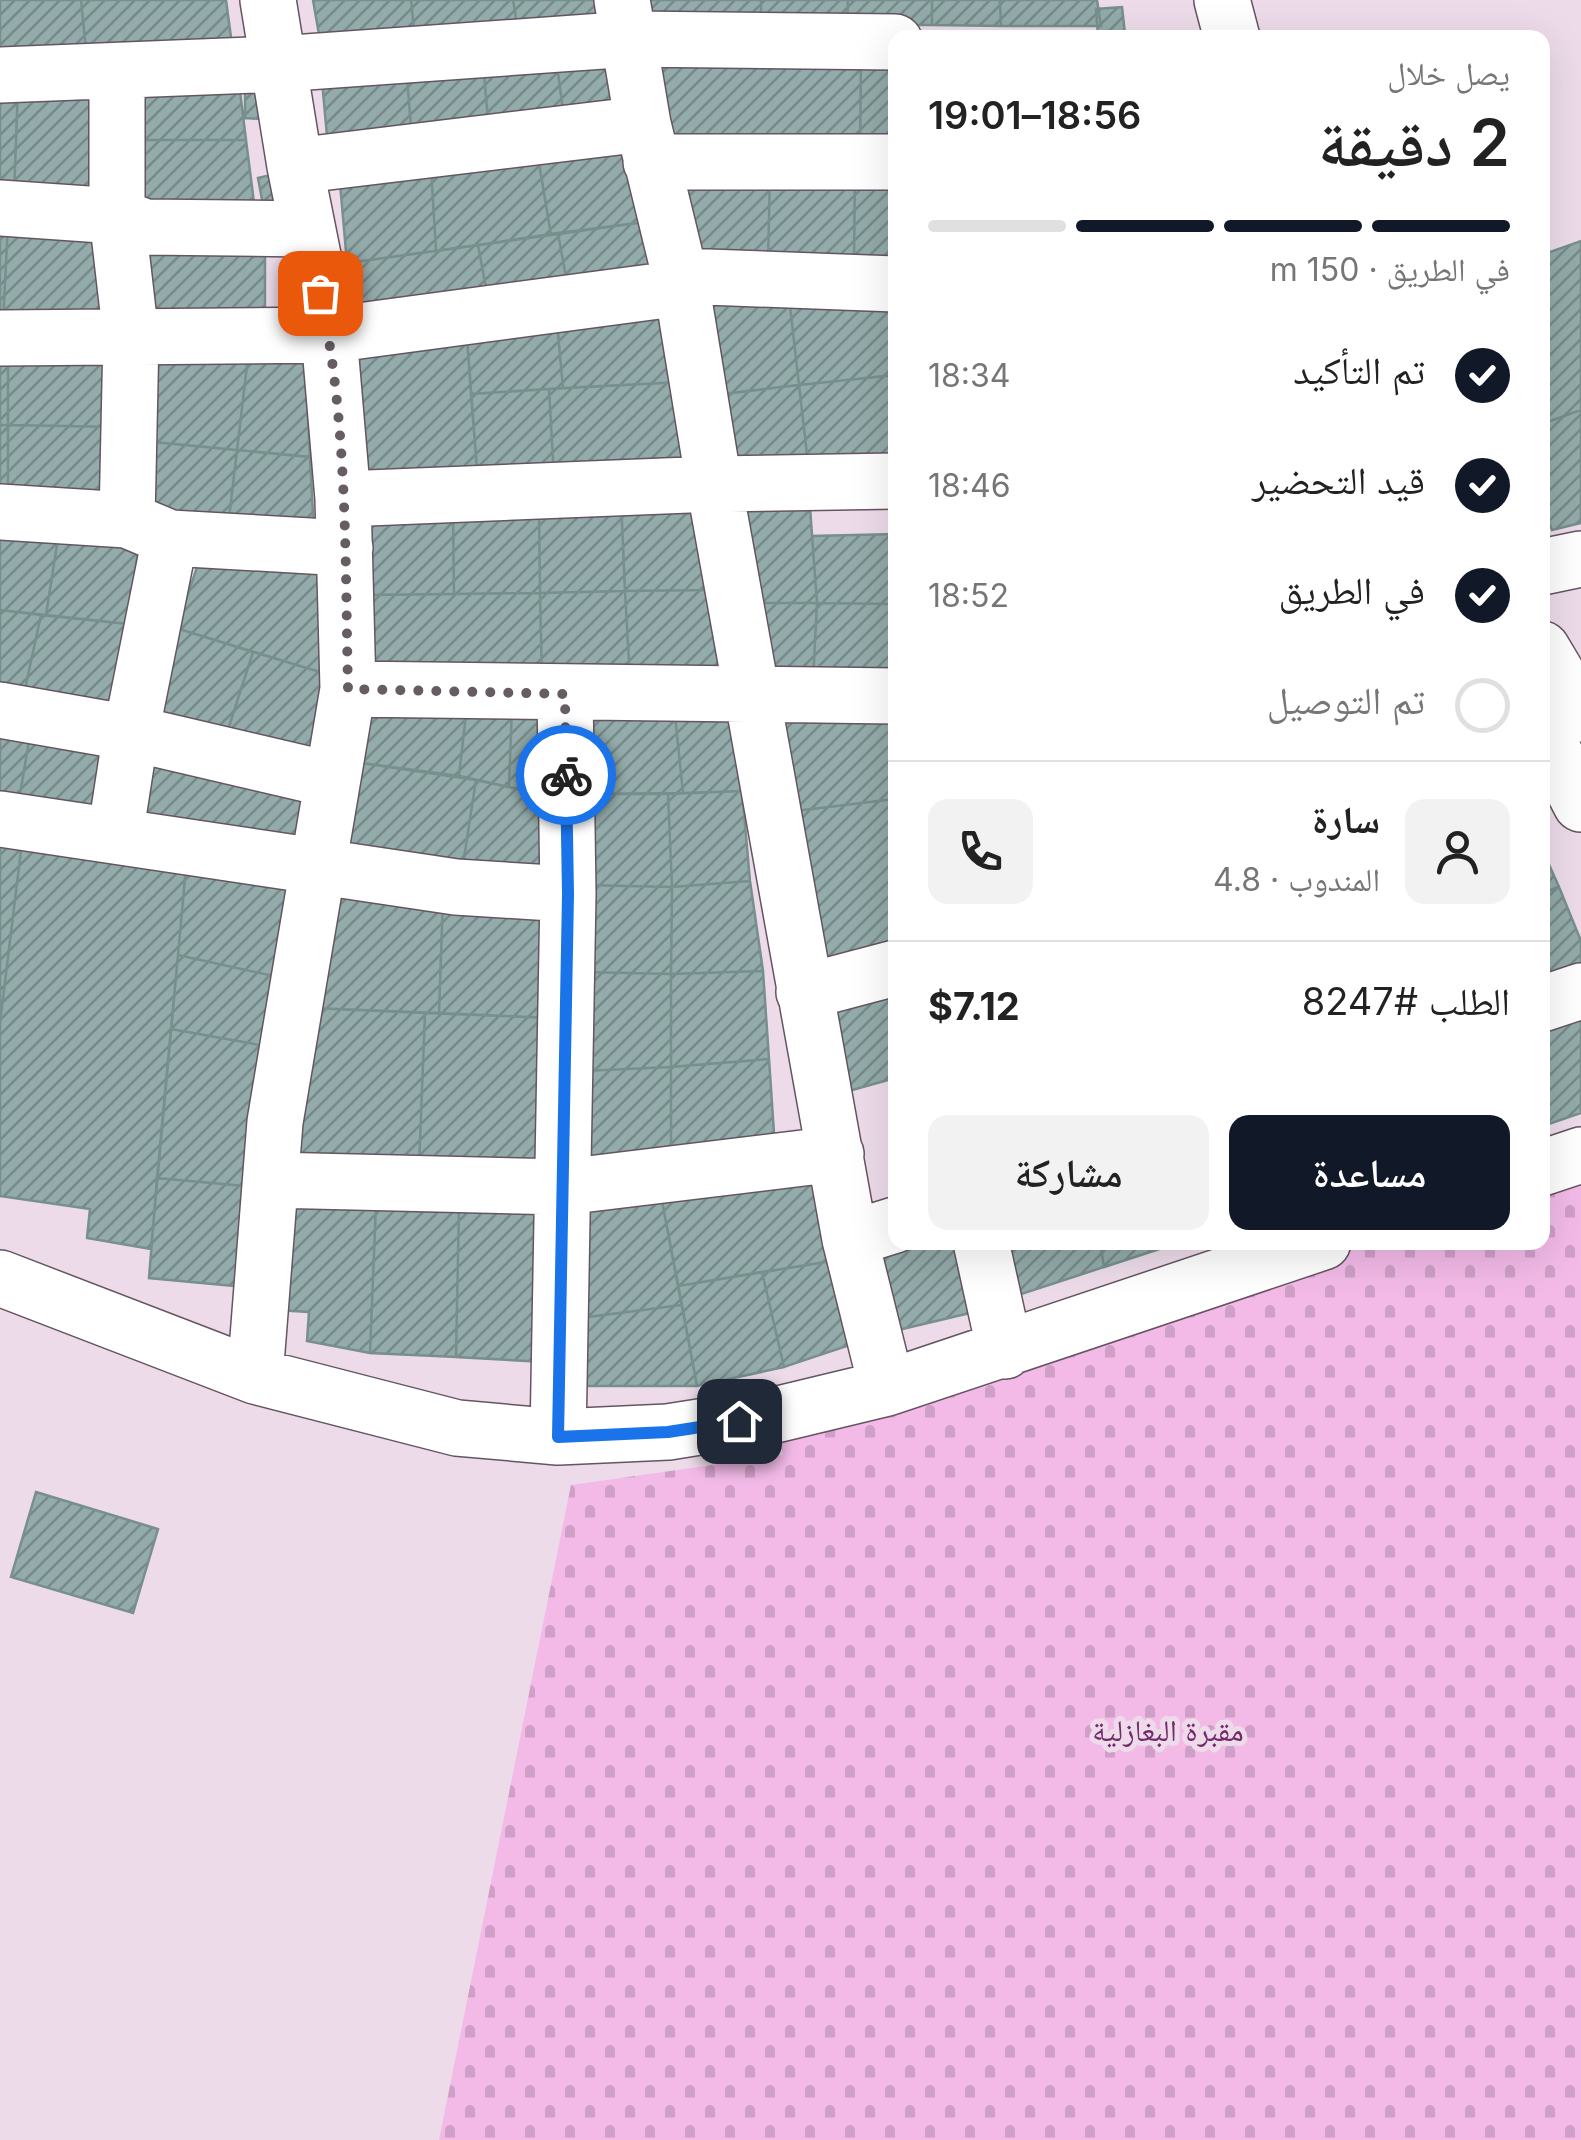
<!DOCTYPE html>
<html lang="ar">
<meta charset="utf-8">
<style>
body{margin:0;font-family:Inter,"Noto Naskh Arabic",sans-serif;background:#f2f2f2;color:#222;direction:rtl;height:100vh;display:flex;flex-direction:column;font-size:38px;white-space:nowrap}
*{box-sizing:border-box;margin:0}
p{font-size:32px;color:#767676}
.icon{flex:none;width:55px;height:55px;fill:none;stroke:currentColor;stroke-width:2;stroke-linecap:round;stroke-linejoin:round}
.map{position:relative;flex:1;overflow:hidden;direction:ltr}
.details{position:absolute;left:888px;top:30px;width:662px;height:1220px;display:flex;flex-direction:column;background:#fff;border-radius:20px;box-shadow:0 10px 40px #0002;direction:rtl}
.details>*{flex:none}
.pin{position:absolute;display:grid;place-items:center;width:85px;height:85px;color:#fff;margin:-42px;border-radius:20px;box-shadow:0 5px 15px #0006}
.courier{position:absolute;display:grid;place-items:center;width:100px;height:100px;margin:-50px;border:8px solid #1a73e8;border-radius:50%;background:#fff;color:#222;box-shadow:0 2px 12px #0007}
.head em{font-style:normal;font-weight:600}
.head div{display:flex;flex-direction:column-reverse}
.head{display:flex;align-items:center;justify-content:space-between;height:170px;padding:0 40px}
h1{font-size:65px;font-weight:600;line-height:75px}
.bar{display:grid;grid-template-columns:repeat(4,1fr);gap:15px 10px;align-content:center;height:120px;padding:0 40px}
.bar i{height:12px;border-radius:8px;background:#e0e0e0}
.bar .current{background:#111827}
.bar p{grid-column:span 4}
.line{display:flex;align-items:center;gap:25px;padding:0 40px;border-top:2px solid #e0e0e0}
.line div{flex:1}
.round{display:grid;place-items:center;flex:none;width:105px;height:105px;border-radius:20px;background:#f2f2f2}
ol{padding:0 40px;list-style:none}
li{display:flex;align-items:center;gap:30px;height:110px}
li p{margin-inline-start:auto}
li .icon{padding:10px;border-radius:50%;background:#111827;color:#fff;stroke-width:4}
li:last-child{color:#767676}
li i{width:55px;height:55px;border:5px solid #e0e0e0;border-radius:50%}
.action{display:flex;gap:20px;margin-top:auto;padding:20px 40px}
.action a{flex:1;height:115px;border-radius:20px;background:#111827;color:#fff;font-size:40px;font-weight:600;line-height:115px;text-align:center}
.action a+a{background:#f2f2f2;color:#222}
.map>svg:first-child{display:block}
</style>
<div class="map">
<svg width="1581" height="2140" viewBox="0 0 1581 2140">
<defs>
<pattern id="cemetery-stones" width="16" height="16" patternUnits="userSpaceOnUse" patternTransform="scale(2.5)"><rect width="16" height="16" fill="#f3bae8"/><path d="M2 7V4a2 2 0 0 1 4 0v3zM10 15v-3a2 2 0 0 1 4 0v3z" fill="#d09fc7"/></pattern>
<pattern id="building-hatch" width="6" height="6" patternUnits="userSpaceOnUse" patternTransform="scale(2.5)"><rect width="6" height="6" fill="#93abaa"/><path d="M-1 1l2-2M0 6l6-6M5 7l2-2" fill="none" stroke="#778a8a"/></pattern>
</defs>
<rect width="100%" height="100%" fill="#eddbe9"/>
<path fill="url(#cemetery-stones)" d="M1581 1182V2140H439L571 1485 783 1455 777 1429 1005 1351 1376 1243 1542 1242 1543 1194Z"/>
<path fill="url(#building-hatch)" stroke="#778f8d" stroke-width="2.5" d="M0 0H81L87 60 0 63Z
M81 0H226L233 52 87 60Z
M313 0H411L415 39 321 46Z
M411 0H513L518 31 415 39Z
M513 0H607L612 24 518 31Z
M639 0H761V24L643 23Z
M761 0H848L847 25 761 24Z
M848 0H932V25H847Z
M932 0H1000L1001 26 932 25Z
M1000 0H1097L1101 26H1001Z
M1122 7 1125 34 1098 36 1096 9Z
M616 54 624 119 565 125 556 58Z
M556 58 565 125 489 132 483 62Z
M647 58 861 60 860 154 666 153Z
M861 60H895V154H860Z
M483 62 489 132 412 139 406 66Z
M406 66 412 139 328 147 321 70Z
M238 75 246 140H132L131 78Z
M106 82 104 199 14 195 18 86Z
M18 86 14 195H0V87Z
M245 89H260V119L245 118Z
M628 136 645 222 551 235 537 151Z
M132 140H246L256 218H132Z
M537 151 551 235 436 251 431 168Z
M431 168 436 251 347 263 340 183Z
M855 171 854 264H768L770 172Z
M855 171H895V264H854Z
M770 172 768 264H691L671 175Z
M271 175 276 202 263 205 258 178Z
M645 222 657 284 569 294 558 233Z
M0 223H8L3 323H0Z
M8 223 103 229 101 324 3 323Z
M152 232 265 240V318L145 320Z
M558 233 569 294 489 304 478 245Z
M1581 241V410L1542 424V255Z
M478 245 489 304 352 320 347 263Z
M697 295 789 297 799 385 714 395Z
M668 296 682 382 563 388 556 311Z
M789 297 895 299V375L799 385Z
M556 311 563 388 471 394 466 324Z
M466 324 478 482 366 490 355 339Z
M304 348 310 457 237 450 249 349Z
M249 349 237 450 143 441V362Z
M0 350H8V425H0Z
M8 350 118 351 117 427 8 425Z
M895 375V460L808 463 799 385Z
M682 382 697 467 554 477 549 389Z
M799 385 808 463 727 465 714 395Z
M549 389 554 477 478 482 471 394Z
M1581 410V523L1552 530 1542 504V424Z
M0 425H8V497H0Z
M8 425 117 427 116 504 8 497Z
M143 441 237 450 228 527 142 519Z
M237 450 310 457 314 533 228 527Z
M733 494H809L817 603H755Z
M697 496 715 590 625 591 621 500Z
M621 500 625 591 540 593 539 505Z
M539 505 540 593 454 594 453 510Z
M453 510 454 594 368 595V515Z
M0 524 59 532 46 615 0 610Z
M59 532 139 542 128 624 46 615Z
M895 534V604L817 603 812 536Z
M203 550 327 563 323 673 176 628Z
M715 590 731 682 630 680 625 591Z
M625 591 630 680 542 679 540 593Z
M540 593 542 679 369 675 368 595Z
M755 603H817L813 681H770Z
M817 603 895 604V681H813Z
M0 610 41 615 25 689 0 683Z
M41 615 128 624 116 707 25 689Z
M176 628 253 652 226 736 147 714Z
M253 652 323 673 316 759 226 736Z
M366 702 467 705 459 776 355 762Z
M733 704 742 791 683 793 674 706Z
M467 705 512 707 509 787 459 776Z
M674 706 683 793 579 794 577 720H602L615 708Z
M512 707 556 708 558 798 509 787Z
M775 710 895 711V799L795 811Z
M0 723 31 729 18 806 0 802Z
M31 729 110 743 96 819 18 806Z
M142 750 314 786 305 852 129 825Z
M355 762 476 780 462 871 338 842Z
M476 780 558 798 556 882 462 871Z
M742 791 750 881 672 887 668 794Z
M579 794H668L672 887 582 885Z
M895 799V949L825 964 795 811Z
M0 831 23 834 0 1023Z
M23 834 187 857 151 1249 87 1238 90 1209 0 1196V1023Z
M1542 849 1559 887 1542 893Z
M187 857 290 871 278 977 178 955Z
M750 881 763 971 671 974 672 887Z
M582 885 672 887 671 974 584 972Z
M1559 887 1581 941V970L1542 983V893Z
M332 892 443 898 439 1013 311 1008Z
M443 898 555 904 551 1018 439 1013Z
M178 955 278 977 271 1047 171 1029Z
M763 971 769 1059 671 1067V974Z
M584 972 671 974V1067L583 1071Z
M895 986V1078L849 1091 833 1004Z
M311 1008 425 1013 419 1167 312 1164 287 1147Z
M425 1013 551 1018 546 1170 419 1167Z
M1581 1018V1113L1546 1125 1542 1114V1031Z
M171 1029 271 1047 255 1187 157 1178Z
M769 1059 775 1148 671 1159V1067Z
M671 1067V1159L582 1170 583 1071Z
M815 1173 832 1261 678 1286 661 1196Z
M157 1178 255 1187 244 1287 149 1278Z
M661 1196 682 1305 580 1318V1208Z
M283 1201 376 1204 370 1353 307 1341 309 1312 276 1310Z
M376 1204 459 1206 456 1357 370 1353Z
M459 1206H549L544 1362 456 1357Z
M895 1242H956L974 1312 890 1332 868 1245Z
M991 1242H1100L1104 1267 1003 1300Z
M1100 1242H1181L1104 1267Z
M845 1259 862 1341 784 1367 762 1272Z
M762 1272 784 1367 697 1386 678 1286Z
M682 1305 697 1386H580V1318Z
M36 1492 158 1529 133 1613 11 1577Z"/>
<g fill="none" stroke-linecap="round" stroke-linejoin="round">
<g stroke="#645561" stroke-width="58">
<path id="minor" d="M622 0 643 124 680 276 714 484 850 1239 887 1388
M117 71V216L131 337 127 520
M0 75 278 64 631 39 895 42
M651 162H895
M295 166 643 124
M0 208 117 216 145 227 307 229
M680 276 895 284
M0 338 329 335 681 288
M343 499 714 484 895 481
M0 512 127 520 170 538 345 548
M1542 567 1581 559
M348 689 895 696
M0 710 131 733 332 780
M0 819 456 887 568 894
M115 836 131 733 170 538
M804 992 895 968
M1542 1004 1581 991
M1542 1168 1581 1155
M271 1180 564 1187 836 1154
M850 1239 895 1225
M981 1242 1005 1351
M0 1278 255 1376 457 1428 558 1437 668 1432 775 1415 887 1388 1323 1242
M255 1376 275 1122 348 689 343 499 329 335 295 166 268 0
M558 1437 568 894 565 694"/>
</g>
<g stroke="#645561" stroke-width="58">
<path id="major" d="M1222 0 1232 38
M1542 649 1581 714
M1542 729 1581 804"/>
</g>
<use href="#minor" stroke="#fff" stroke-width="55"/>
<use href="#major" stroke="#fff" stroke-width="55"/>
</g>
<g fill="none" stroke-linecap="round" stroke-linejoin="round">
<path stroke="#665c64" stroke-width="10" stroke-dasharray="0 18" d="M320 293C348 422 345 558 348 689L565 694 566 775"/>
<path stroke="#1a73e8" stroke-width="12" d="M566 775 568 894 558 1437 668 1432 739 1421"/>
</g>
<g text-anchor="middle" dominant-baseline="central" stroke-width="10" stroke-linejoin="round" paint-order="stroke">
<g font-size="30" fill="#732a6a" stroke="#eddbe9">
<text x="1168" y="1730">مقبرة البغازلية</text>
</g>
</g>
</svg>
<div class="pin" style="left:320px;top:293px;background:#ea580c"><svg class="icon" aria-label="bag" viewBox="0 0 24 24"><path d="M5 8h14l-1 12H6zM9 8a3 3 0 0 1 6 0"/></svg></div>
<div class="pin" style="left:739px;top:1421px;background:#1f2937"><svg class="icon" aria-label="home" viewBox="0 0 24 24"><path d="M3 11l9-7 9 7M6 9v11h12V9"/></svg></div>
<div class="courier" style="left:566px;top:775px"><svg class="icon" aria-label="bike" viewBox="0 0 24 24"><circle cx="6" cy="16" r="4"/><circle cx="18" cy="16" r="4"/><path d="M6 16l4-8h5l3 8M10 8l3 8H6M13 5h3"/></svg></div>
<section class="details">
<div class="head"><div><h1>2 دقيقة</h1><p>يصل خلال</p></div><em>18:56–19:01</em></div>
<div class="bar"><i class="current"></i><i class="current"></i><i class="current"></i><i></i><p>في الطريق · 150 m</p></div>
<ol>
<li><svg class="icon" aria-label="check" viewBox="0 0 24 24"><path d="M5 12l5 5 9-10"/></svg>تم التأكيد<p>18:34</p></li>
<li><svg class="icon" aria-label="check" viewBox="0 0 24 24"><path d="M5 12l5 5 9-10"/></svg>قيد التحضير<p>18:46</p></li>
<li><svg class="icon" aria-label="check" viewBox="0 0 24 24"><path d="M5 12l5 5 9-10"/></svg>في الطريق<p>18:52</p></li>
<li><i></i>تم التوصيل</li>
</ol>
<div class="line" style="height:180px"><a class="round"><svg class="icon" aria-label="person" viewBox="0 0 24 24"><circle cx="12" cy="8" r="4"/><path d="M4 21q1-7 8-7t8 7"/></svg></a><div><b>سارة</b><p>المندوب · 4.8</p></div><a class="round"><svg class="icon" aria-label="phone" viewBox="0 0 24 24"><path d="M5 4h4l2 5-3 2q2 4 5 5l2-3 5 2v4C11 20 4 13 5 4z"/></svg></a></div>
<div class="line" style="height:130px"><div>الطلب #8247</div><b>$7.12</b></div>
<div class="action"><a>مساعدة</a><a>مشاركة</a></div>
</section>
</div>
